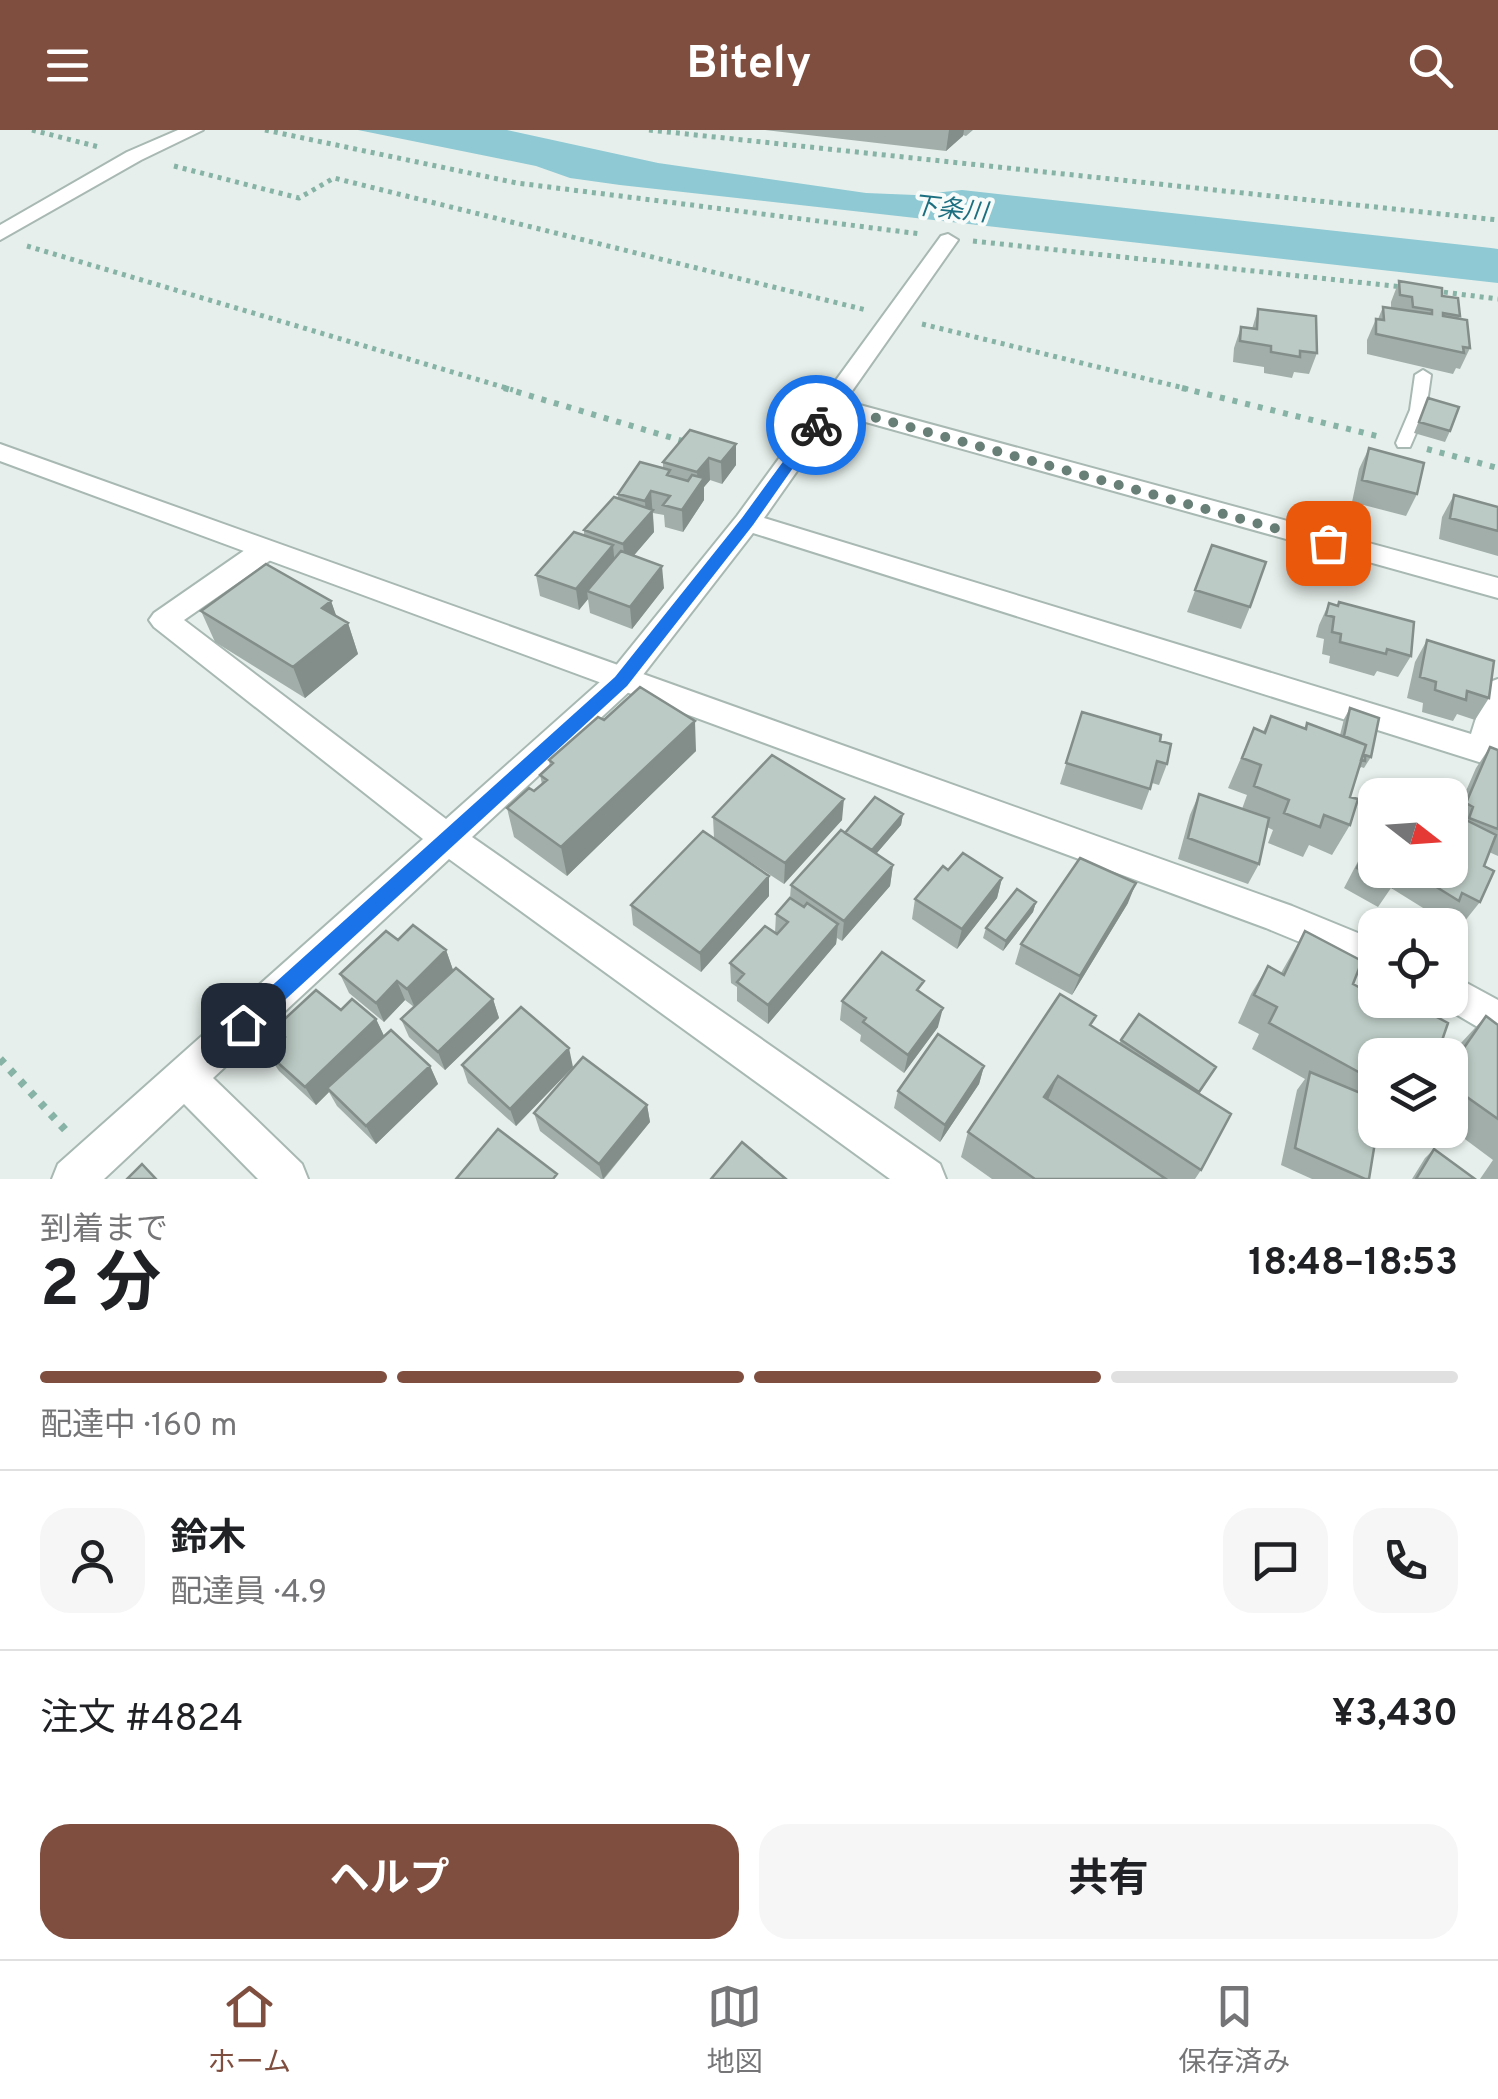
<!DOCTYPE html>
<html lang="ja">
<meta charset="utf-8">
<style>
body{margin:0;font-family:Overpass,"Noto Sans JP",sans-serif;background:#f6f6f6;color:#202124;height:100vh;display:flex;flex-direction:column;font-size:38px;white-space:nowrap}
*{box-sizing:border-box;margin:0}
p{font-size:32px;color:#757577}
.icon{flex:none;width:55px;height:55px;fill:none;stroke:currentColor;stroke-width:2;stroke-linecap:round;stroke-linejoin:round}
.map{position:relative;height:1049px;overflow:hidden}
.details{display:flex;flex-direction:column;background:#fff;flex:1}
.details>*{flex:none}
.needle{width:65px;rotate:107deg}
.controls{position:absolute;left:1358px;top:648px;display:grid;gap:20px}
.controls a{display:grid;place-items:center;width:110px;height:110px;border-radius:20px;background:#fff;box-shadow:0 2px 8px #0004;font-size:50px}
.pin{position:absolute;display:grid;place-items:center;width:85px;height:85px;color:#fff;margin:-42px;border-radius:20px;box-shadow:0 5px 15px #0006}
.courier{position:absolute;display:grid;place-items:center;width:100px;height:100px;margin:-50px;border:8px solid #1a73e8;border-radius:50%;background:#fff;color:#222;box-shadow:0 2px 12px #0007}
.headline em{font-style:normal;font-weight:700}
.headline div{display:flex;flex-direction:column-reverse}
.headline{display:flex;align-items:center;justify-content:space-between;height:170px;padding:0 40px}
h1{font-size:65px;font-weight:700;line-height:75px}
.bar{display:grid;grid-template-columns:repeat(4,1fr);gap:15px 10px;align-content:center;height:120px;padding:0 40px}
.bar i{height:12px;border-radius:8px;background:#e0e0e0}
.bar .active{background:#7f4e3f}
.bar p{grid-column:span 4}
.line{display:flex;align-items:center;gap:25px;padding:0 40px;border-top:2px solid #e0e0e0}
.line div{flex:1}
.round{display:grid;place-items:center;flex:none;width:105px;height:105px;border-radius:30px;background:#f6f6f6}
.action{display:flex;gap:20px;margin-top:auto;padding:20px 40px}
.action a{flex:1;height:115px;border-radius:30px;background:#7f4e3f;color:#fff;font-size:40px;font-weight:700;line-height:115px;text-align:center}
.action a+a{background:#f6f6f6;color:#202124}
header{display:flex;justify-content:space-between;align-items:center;height:130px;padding:0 40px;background:#7f4e3f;color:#fff;font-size:45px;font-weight:700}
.tabs{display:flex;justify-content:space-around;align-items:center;height:140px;border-top:2px solid #e0e0e0;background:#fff;font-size:28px;color:#757577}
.tabs a{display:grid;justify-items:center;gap:5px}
.tabs .active{color:#7f4e3f}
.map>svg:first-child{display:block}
</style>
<header><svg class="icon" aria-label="menu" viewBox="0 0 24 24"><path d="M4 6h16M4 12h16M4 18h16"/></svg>Bitely<svg class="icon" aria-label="search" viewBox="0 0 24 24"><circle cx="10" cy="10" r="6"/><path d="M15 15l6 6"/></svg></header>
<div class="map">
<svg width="1498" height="1049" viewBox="0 0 1498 1049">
<rect width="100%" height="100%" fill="#e6efeb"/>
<path fill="#8ec9d4" d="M358 0H507L658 33 866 63 915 65 962 60 1491 118 1498 119V153L620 55 570 48 536 36Z"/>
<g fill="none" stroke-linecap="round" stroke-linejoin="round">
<g stroke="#a8b8b2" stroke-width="4">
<path id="service" d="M1423 240 1431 245 1426 280 1410 317H1398L1396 313 1410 280 1415 245Z"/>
</g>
<g stroke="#a8b8b2" stroke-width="4">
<path id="minor" d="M178 0H203L141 30 0 110V95L127 22Z
M948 104 958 110 845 271 1498 448V468L837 284 764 388 1471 604 1487 553 1498 549V638L753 403 632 559 472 707 940 1034 946 1049H890L449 729 213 948 302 1034 308 1049H258L184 974 104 1049H52L58 1034 423 709 154 497 149 490 154 483 255 413H275L279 420 275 427 184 490 446 689 610 543 737 386 941 106Z"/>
</g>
<g stroke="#a8b8b2" stroke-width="4">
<path id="tertiary" d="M0 314 1292 776 1375 810V843L1266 798 0 331Z
M1450 844 1498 870V909L1437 873 1435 870H1450Z"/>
</g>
<path stroke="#86b3a5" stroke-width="5" stroke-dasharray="4 5" stroke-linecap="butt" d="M32 0 99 17
M265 0 517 53 921 104
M649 0 1498 90
M174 36 299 68 334 48 866 180
M973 111 1403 157
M27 116 513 260
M1435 161 1498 169
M922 194 1192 260"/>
<path stroke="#86b3a5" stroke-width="6" stroke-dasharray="5 8" stroke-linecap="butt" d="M504 258 686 312
M1182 258 1381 307
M1427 319 1498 338"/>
<path stroke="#86b3a5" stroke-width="8" stroke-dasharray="6 9" stroke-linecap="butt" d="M0 929 69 1004"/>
<use href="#service" fill="#fff" fill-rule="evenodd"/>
<use href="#minor" fill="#fff" fill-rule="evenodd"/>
<use href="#tertiary" fill="#fff" fill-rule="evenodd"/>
</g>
<path fill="#a1aea9" d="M765 0H973L966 6 963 5 946 21Z
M1399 151 1442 166 1460 186 1458 189 1470 218 1460 239 1456 238 1453 244 1367 224V210L1376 189H1378L1383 177 1391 178V172Z
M1258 179 1317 223 1309 244 1294 242 1292 248 1264 243V237L1233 232 1234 218 1241 197 1252 199Z
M1428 268 1450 301 1445 312 1414 303Z
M736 314V335L722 354 710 350 704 357V370L683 402 665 397 664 385 653 383 654 402 633 426 664 458 632 499 590 483 588 469 579 480 540 466 536 445 584 405V400L618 368V364L663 338V332Z
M1369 318 1417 364 1406 386 1352 372 1359 339Z
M1454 365 1498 377V426L1439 409 1442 387Z
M1212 415 1250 477 1241 499 1187 482Z
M331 471 336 486 348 493 358 524 305 568 215 512 201 481Z
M1339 472 1411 526 1398 547 1377 541 1374 546 1329 533 1330 526 1322 524 1324 509 1316 507 1319 495 1329 473 1337 475Z
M1427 510 1489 568 1475 590 1457 584 1453 591 1422 582 1423 573 1407 568 1415 532Z
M1350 578 1371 627 1364 638 1361 637 1358 641 1350 667V695L1332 725 1309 715 1303 727 1268 713 1273 700 1267 697 1259 734 1248 754 1178 729 1190 685 1199 664 1242 679 1247 665 1228 658 1254 598 1263 602 1271 586 1304 598 1307 593 1340 605 1344 589Z
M1082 582 1160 611 1167 634 1159 655 1152 653 1142 680 1060 654Z
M604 590 696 621 567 746 514 707 507 678 534 661 542 654 540 645 550 636 549 630Z
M1490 617 1498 620V726L1489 722 1484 736 1480 772 1464 792 1449 785 1444 791 1391 758 1378 777 1344 758 1375 699V740H1450L1452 693 1476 638Z
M903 684 901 695 876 724 893 735 890 756 842 811 837 808 836 814 768 894 737 871V857L731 853 730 833 775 803 776 784 790 768 791 755 845 703Z
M713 687 842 690 784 754 714 708Z
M948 740 1002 748 997 768 957 819 912 789 915 769Z
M769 766 701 842 633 795 631 775Z
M1036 772 1033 782 1003 821 983 808 986 798Z
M1128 773 1072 865 1015 834 1021 814Z
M1305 801 1353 854 1366 861 1375 849V1000L1369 1049H1312L1281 1035 1297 960 1305 949 1252 919 1259 904 1238 893 1251 864 1268 836 1281 843Z
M398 810 446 820 453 840 493 869 499 888 445 940 409 907 401 889 414 877 405 870 384 892 349 863 340 844Z
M922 863 938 897 904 943 860 911 861 905 840 890 842 871Z
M341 880 376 889 384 906 430 936 438 954 376 1014 337 976 329 962 316 975 279 941 267 923 282 910 275 898Z
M1486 886 1498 895V1049H1480L1493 1030 1450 998V929L1461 913Z
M1092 896 1119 914 1121 910 1216 937 1199 964 1201 1040 1195 1049H992L961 1027 968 1002Z
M462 935 573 937 516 996 468 953Z
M984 936 979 954 940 1012 894 978 898 961Z
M647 975 650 992 604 1049H601L540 1001 534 983Z
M1434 1019 1475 1049H1412L1425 1028Z"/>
<path fill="#838d89" d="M949 0H964L963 6 946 21Z
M736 314V335L722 354 721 332Z
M709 328 710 350 704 357V370L683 402 682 380 698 356 697 342Z
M651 361 654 402 625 436 623 414 646 388 645 371Z
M613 415 615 437 587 461 588 469 579 480 576 459Z
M662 436 664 458 632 499 630 477Z
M331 471 341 499 348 493 358 524 305 568 293 537 322 478Z
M695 591 696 621 567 746 561 717Z
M844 669 842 690 784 754 785 733Z
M903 684 901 695 870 731 872 720Z
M893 735 890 756 842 811 844 791Z
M769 746V766L701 842 700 823Z
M1002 748 997 768 957 819 962 799Z
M1136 753 1128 773 1072 865 1080 846Z
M1036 772 1033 782 1003 821 1006 811Z
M838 794 836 814 768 894V875Z
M446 820 453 840 415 878 407 859Z
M397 851 405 870 384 892 376 873Z
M493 869 499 888 445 940 438 922Z
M943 878 938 897 904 943 908 925Z
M376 889 385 908 327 958 329 962 316 975 305 957Z
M569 918 573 937 516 996 510 979Z
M430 936 438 954 376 1014 366 996Z
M984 936 979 954 940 1012 945 995Z
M1058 946 1047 972 1044 967Z
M647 975 650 992 603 1049 599 1034Z"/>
<path fill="#bbcac4" stroke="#838d89" stroke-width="2.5" d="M1399 151 1442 158V166L1458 168 1460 186 1443 183V186L1467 190 1470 218 1463 217 1464 223 1376 204V189L1384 190 1383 177 1432 184V180L1413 177 1412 167 1400 165Z
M1258 179 1316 186 1317 223 1300 221V227L1271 222V216L1240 211 1241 197 1257 199Z
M1428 268 1459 277 1450 301 1419 292Z
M690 300 736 314 721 332 709 328 697 342 663 332Z
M1369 318 1424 333 1417 364 1362 350Z
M640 332 670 340 667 345 688 351 692 345 704 348 682 380 663 375 670 366 651 361 645 371 618 364Z
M1454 365 1498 377V401L1450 388Z
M614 367 653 380 623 414 584 400Z
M574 402 613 415 576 459 536 445Z
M1212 415 1266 432 1250 477 1195 460Z
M621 421 662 436 630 477 587 461Z
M266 434 331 471 322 478 348 493 293 537 201 481Z
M1339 472 1414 492 1411 526 1387 519 1386 524 1340 512 1341 504 1332 502 1334 487 1326 485 1329 473 1338 476Z
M1427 510 1494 531 1489 568 1467 561 1466 570 1435 560 1436 552 1420 547Z
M640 557 695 591 561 717 507 678 529 658 534 661 547 650 540 645 553 633 549 630 598 587 604 590Z
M1350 578 1379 588 1371 627 1365 625V631L1361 630 1366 615 1344 606Z
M1082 582 1161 605 1160 611 1171 614 1167 634 1157 631 1150 659 1066 633Z
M1271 586 1306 599 1307 593 1366 615 1350 667 1358 669 1350 695 1324 685 1320 697 1284 683 1289 670 1254 656 1261 635 1242 628 1254 598 1265 603Z
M1490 617 1498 620V699L1469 688 1473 677 1466 673Z
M772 625 844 669 785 733 713 687Z
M1199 664 1269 688 1259 734 1188 708Z
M875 667 903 684 872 720 845 703Z
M1458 686 1496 705 1484 736 1494 741 1480 772 1462 763 1459 771 1409 740H1450V692L1455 694Z
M841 700 893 735 844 791 791 755Z
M703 701 769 746 700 823 631 775Z
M1375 702V740H1401L1392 757 1357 738Z
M963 723 1002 748 962 799 915 769 943 736 948 740Z
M1080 728 1136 753 1080 846 1021 814Z
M1017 759 1036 772 1006 811 986 798Z
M790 768 804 777 807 773 838 794 768 875 737 852 744 844 730 833 765 796 777 804 788 792 776 784Z
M413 795 446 820 407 859 397 851 376 873 340 844 386 801 398 810Z
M1305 801 1362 831 1353 854 1370 863 1375 850V870H1417L1422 873 1420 878 1448 893 1437 925H1375V951L1269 893 1277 877 1254 865 1268 836 1284 845Z
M882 822 924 851 917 860 943 878 908 925 863 892 866 888 842 871Z
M456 838 493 869 438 922 401 889Z
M316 860 341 880 352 869 376 889 305 957 267 923 285 907 275 898Z
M1060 864 1096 886 1090 895 1231 984 1201 1040 1058 946 1044 967 1166 1049H1035L968 1002Z
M521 877 569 918 510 979 462 935Z
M1139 884 1216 937 1199 962 1121 910Z
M1486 886 1498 895V989L1450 955V938Z
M391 900 430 936 366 996 327 958Z
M938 904 984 936 945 995 898 961Z
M583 927 647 975 599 1034 534 983Z
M1310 942 1375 969V1000H1377L1369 1049H1365L1295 1018Z
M498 999 557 1044 553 1049H456Z
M742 1012 786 1049H711Z
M1434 1019 1475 1049H1416Z
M142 1034 156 1049H127Z"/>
<path fill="#1a73e8" d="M812 292 823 295 753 395 627 556 250 902H236L233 895 236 888 615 547 742 388Z"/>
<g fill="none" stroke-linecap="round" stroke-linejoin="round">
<path stroke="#687f78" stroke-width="10" stroke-dasharray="0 18" d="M816 295 830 275 1328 413"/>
</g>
<g text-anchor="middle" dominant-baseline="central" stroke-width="8" stroke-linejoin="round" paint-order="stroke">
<g font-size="25" font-style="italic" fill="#1c6f80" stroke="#f7fbf9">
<text transform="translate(950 81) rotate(6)">下条川</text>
</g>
</g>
</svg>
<div class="controls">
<a><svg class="needle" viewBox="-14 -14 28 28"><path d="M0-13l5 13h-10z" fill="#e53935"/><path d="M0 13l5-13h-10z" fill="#757577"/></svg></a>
<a><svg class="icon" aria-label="locate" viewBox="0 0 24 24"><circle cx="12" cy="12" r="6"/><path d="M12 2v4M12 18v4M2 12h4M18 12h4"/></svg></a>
<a><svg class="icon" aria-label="layers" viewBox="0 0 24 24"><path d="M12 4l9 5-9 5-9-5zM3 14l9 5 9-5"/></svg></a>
</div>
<div class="pin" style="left:1328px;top:413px;background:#ea580c"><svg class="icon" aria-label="bag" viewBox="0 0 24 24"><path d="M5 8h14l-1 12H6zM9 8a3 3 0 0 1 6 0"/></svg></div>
<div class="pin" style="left:243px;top:895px;background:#1f2937"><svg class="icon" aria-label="home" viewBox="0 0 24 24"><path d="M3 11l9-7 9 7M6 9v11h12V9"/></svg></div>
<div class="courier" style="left:816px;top:295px"><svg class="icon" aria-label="bike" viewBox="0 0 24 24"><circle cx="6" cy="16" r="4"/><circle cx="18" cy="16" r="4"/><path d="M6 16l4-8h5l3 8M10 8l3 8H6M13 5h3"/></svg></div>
</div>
<section class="details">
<div class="headline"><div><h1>2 分</h1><p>到着まで</p></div><em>18:48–18:53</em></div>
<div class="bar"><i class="active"></i><i class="active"></i><i class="active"></i><i></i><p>配達中 · 160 m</p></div>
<div class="line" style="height:180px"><a class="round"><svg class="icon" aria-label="person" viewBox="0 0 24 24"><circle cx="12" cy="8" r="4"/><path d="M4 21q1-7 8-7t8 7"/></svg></a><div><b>鈴木</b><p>配達員 · 4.9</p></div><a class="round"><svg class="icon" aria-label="chat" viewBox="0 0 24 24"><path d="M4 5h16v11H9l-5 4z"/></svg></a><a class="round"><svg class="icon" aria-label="phone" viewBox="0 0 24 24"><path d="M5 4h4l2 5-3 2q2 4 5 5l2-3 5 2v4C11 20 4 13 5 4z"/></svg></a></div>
<div class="line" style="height:130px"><div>注文 #4824</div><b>¥3,430</b></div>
<div class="action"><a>ヘルプ</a><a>共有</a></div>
</section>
<nav class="tabs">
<a class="active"><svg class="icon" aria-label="home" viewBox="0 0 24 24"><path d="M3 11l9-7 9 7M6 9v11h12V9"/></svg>ホーム</a>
<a><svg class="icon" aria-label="map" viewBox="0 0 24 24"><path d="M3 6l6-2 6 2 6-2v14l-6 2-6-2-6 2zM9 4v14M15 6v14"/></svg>地図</a>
<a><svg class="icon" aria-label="saved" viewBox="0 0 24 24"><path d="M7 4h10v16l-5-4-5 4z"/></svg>保存済み</a>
</nav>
